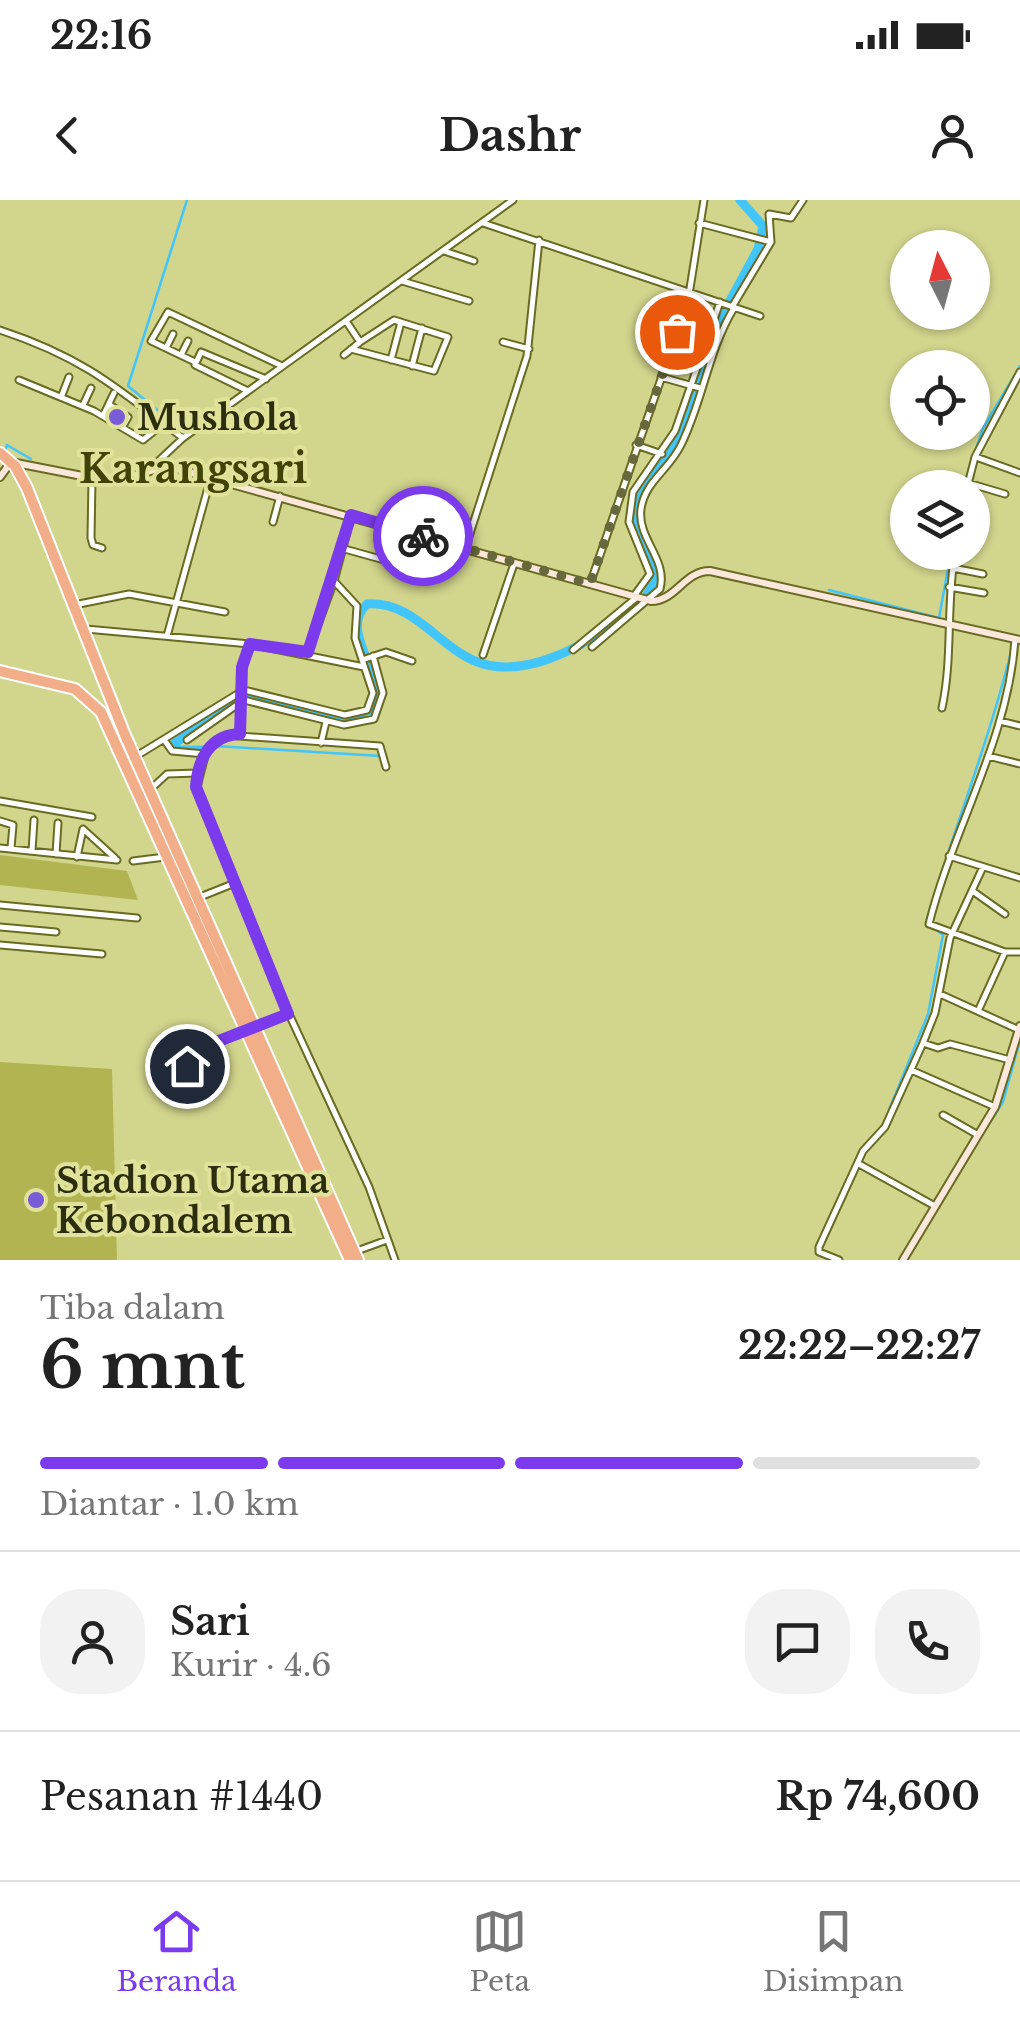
<!DOCTYPE html>
<html lang="id">
<meta charset="utf-8">
<style>
body{margin:0;font-family:"Libre Baskerville",serif;background:#f2f2f2;color:#222;height:100vh;display:flex;flex-direction:column;font-size:38px;white-space:nowrap}
*{box-sizing:border-box;margin:0}
p{font-size:32px;color:#767676}
.icon{flex:none;width:55px;height:55px;fill:none;stroke:currentColor;stroke-width:2;stroke-linecap:round;stroke-linejoin:round}
.map{position:relative;height:1060px;overflow:hidden}
.drawer{display:flex;flex-direction:column;background:#fff;flex:1}
.drawer>*{flex:none}
.needle{width:65px;rotate:354deg}
.tools{position:absolute;left:890px;top:30px;display:grid;gap:20px}
.tools a{display:grid;place-items:center;width:100px;height:100px;border-radius:50%;background:#fff;box-shadow:0 2px 8px #0004;font-size:50px}
.pin{position:absolute;display:grid;place-items:center;width:85px;height:85px;color:#fff;margin:-42px;border:5px solid #fff;border-radius:50%;box-shadow:0 2px 10px #0007}
.courier{position:absolute;display:grid;place-items:center;width:100px;height:100px;margin:-50px;border:8px solid #7c3aed;border-radius:50%;background:#fff;color:#222;box-shadow:0 2px 12px #0007}
.summary em{font-style:normal;font-weight:700}
.summary div{display:flex;flex-direction:column-reverse}
.summary{display:flex;align-items:center;justify-content:space-between;height:170px;padding:0 40px}
h1{font-size:65px;font-weight:700;line-height:75px}
.bar{display:grid;grid-template-columns:repeat(4,1fr);gap:15px 10px;align-content:center;height:120px;padding:0 40px}
.bar i{height:12px;border-radius:8px;background:#e0e0e0}
.bar .current{background:#7c3aed}
.bar p{grid-column:span 4}
.line{display:flex;align-items:center;gap:25px;padding:0 40px;border-top:2px solid #e0e0e0}
.line div{flex:1}
.round{display:grid;place-items:center;flex:none;width:105px;height:105px;border-radius:40px;background:#f2f2f2}
.status{display:flex;justify-content:space-between;align-items:center;height:70px;padding:0 50px;background:#fff;direction:ltr}
.status svg{height:28px;fill:currentColor}
header{display:flex;justify-content:space-between;align-items:center;height:130px;padding:0 40px;background:#fff;font-size:45px;font-weight:700}
.dock{display:flex;justify-content:space-around;align-items:center;height:140px;border-top:2px solid #e0e0e0;background:#fff;font-size:28px;color:#767676}
.dock a{display:grid;justify-items:center;gap:5px}
.dock .current{color:#7c3aed}
.map>svg:first-child{display:block}
</style>
<div class="status"><b>22:16</b><svg viewBox="0 0 49 12"><path d="M0 12V9h3v3zM5 12V6h3v6zM10 12V3h3v9zM15 12V0h3v12zM26 1h20v11H26zM47 4h2v5h-2z"/></svg></div>
<header><svg class="icon" aria-label="back" viewBox="0 0 24 24"><path d="M15 5l-7 7 7 7"/></svg>Dashr<svg class="icon" aria-label="person" viewBox="0 0 24 24"><circle cx="12" cy="8" r="4"/><path d="M4 21q1-7 8-7t8 7"/></svg></header>
<div class="map">
<svg width="1020" height="1060" viewBox="0 0 1020 1060">
<rect width="100%" height="100%" fill="#d2d58c"/>
<path fill="#b2b452" d="M0 655 127 671 138 700 0 685Z
M0 862 112 869 117 1060H0Z"/>
<g fill="none" stroke-linecap="round" stroke-linejoin="round">
<path stroke="#42c5fb" stroke-width="2.5" d="M184 232 128 186 187 0
M5 250 7 245 31 259
M963 288 983 228 1020 166
M829 390 939 418 951 352
M215 546 381 556
M990 922 1003 902 1020 840
M883 925 928 814 943 735 926 722C953 632 988 544 1011 452
M946 994 965 963"/>
<path stroke="#42c5fb" stroke-width="9" d="M210 550H174L171 546 241 496 337 518 354 520 373 514C375 502 378 492 375 481 369 458 344 425 367 404 413 401 437 445 475 461 519 480 578 450 612 424 630 410 655 397 655 372L637 332 636 299 679 238 717 125 758 49 763 26 740 0"/>
<g stroke="#6a6b22" stroke-width="9">
<path id="street" d="M483 23 760 116
M699 23 771 42
M444 51 474 61
M402 81 469 101
M732 107 771 42 769 14 791 18 803 0
M346 121 360 142 394 120 448 137 434 171 351 149
M0 130C82 157 115 186 183 238
M503 142 529 149
M166 148 173 134
M181 155 188 141
M344 155 360 142
M391 160 401 122
M195 162 151 141 168 112 282 166
M412 166 422 128
M661 177 700 188
M19 180 94 211 143 240 164 223
M248 191 195 165 201 152 266 179
M62 195 69 177
M83 205 91 188
M110 205 128 217 123 226
M103 216 114 193
M636 245 662 254
M976 257 1020 273
M152 267 183 238 513 0
M92 279 91 338 93 345 102 348
M968 283 1005 294
M967 288 975 257 1020 172
M273 322 280 296
M341 348 395 363
M465 349 527 156 539 40
M953 368 983 374
M590 384 688 101 704 0
M949 387 984 393
M634 396 650 374 629 322 633 292 675 231 720 102
M74 405 129 394 225 412
M86 429 250 444 364 467
M167 436 211 277
M592 447 660 389C668 359 637 339 641 309 645 281 670 269 681 245 703 201 708 151 734 108
M573 450 636 398
M308 452 334 381
M483 455 514 364
M362 460 386 452 412 461
M942 508C953 457 946 405 955 352
M1000 521 1020 526
M240 534 242 467 250 444
M187 540 244 500 344 525 374 519 383 493 373 456
M165 541 172 551 205 554
M321 543 326 522
M138 555 244 490 345 515 367 510 373 493 355 438 357 406 334 381 351 317
M988 556 1020 564
M386 567 380 546 226 535 206 552 197 587 289 814 369 987 395 1060
M153 587 167 574 197 573
M0 601 92 617
M0 621 13 625 11 648
M0 648 117 660
M32 651 34 620
M56 654 58 623
M949 656 1020 678
M77 657 83 629 115 658
M133 661 165 657
M974 692 1005 714
M200 697 235 683
M0 705 137 718
M0 727 56 732
M0 745 102 754
M1005 752 929 724C953 628 1008 540 1015 440
M940 794 1019 830
M979 809 1005 752H1020
M254 828 289 814
M923 843 938 848 950 844 1010 860
M187 866 206 847 244 832
M911 870 995 907
M943 915 978 935
M859 964 933 1005
M354 1052 387 1040
M839 1060 819 1052V1047L863 951 885 927 923 843 935 813 950 738 983 667"/>
</g>
<g stroke="#6a6b22" stroke-width="10">
<path id="secondary" d="M0 277 11 262 113 282 167 266 651 401C676 401 684 371 710 371L1020 440
M903 1060 995 907 1020 826"/>
</g>
<g stroke="#fff" stroke-width="14">
<path id="highway" d="M0 253 15 266 27 288 125 535 358 1060
M0 471 75 489 101 512 350 1060"/>
</g>
<use href="#street" stroke="#fff" stroke-width="5"/>
<use href="#secondary" stroke="#fbe7db" stroke-width="6"/>
<use href="#highway" stroke="#f2ae88" stroke-width="10"/>
</g>
<g fill="none" stroke-linecap="round" stroke-linejoin="round">
<path stroke="#67683b" stroke-width="10" stroke-dasharray="0 18" d="M423 336 590 384 677 132"/>
<path stroke="#7c3aed" stroke-width="12" d="M187 866 211 844 288 814 196 587C198 559 210 535 240 534L242 467 250 444 308 452 351 315 423 336"/>
</g>
<g fill="#795cd7" stroke="#dfe298" stroke-width="4">
<circle cx="117" cy="217" r="10"/>
<circle cx="36" cy="1000" r="10"/>
</g>
<g text-anchor="middle" dominant-baseline="central" stroke-width="8" stroke-linejoin="round" paint-order="stroke">
<g font-size="35" font-weight="bold" fill="#2d2e10" stroke="#dfe298" text-anchor="start">
<text x="137" y="217">Mushola</text>
<text x="56" y="980">Stadion Utama<tspan x="56" dy="40">Kebondalem</tspan></text>
</g>
<g font-size="40" font-weight="bold" fill="#414207" stroke="#dfe298">
<text x="193" y="269">Karangsari</text>
</g>
</g>
</svg>
<div class="tools">
<a><svg class="needle" viewBox="-14 -14 28 28"><path d="M0-13l5 13h-10z" fill="#e53935"/><path d="M0 13l5-13h-10z" fill="#767676"/></svg></a>
<a><svg class="icon" aria-label="locate" viewBox="0 0 24 24"><circle cx="12" cy="12" r="6"/><path d="M12 2v4M12 18v4M2 12h4M18 12h4"/></svg></a>
<a><svg class="icon" aria-label="layers" viewBox="0 0 24 24"><path d="M12 4l9 5-9 5-9-5zM3 14l9 5 9-5"/></svg></a>
</div>
<div class="pin" style="left:677px;top:132px;background:#ea580c"><svg class="icon" aria-label="bag" viewBox="0 0 24 24"><path d="M5 8h14l-1 12H6zM9 8a3 3 0 0 1 6 0"/></svg></div>
<div class="pin" style="left:187px;top:866px;background:#1f2937"><svg class="icon" aria-label="home" viewBox="0 0 24 24"><path d="M3 11l9-7 9 7M6 9v11h12V9"/></svg></div>
<div class="courier" style="left:423px;top:336px"><svg class="icon" aria-label="bike" viewBox="0 0 24 24"><circle cx="6" cy="16" r="4"/><circle cx="18" cy="16" r="4"/><path d="M6 16l4-8h5l3 8M10 8l3 8H6M13 5h3"/></svg></div>
</div>
<section class="drawer">
<div class="summary"><div><h1>6 mnt</h1><p>Tiba dalam</p></div><em>22:22–22:27</em></div>
<div class="bar"><i class="current"></i><i class="current"></i><i class="current"></i><i></i><p>Diantar · 1.0 km</p></div>
<div class="line" style="height:180px"><a class="round"><svg class="icon" aria-label="person" viewBox="0 0 24 24"><circle cx="12" cy="8" r="4"/><path d="M4 21q1-7 8-7t8 7"/></svg></a><div><b>Sari</b><p>Kurir · 4.6</p></div><a class="round"><svg class="icon" aria-label="chat" viewBox="0 0 24 24"><path d="M4 5h16v11H9l-5 4z"/></svg></a><a class="round"><svg class="icon" aria-label="phone" viewBox="0 0 24 24"><path d="M5 4h4l2 5-3 2q2 4 5 5l2-3 5 2v4C11 20 4 13 5 4z"/></svg></a></div>
<div class="line" style="height:130px"><div>Pesanan #1440</div><b>Rp 74,600</b></div>
</section>
<nav class="dock">
<a class="current"><svg class="icon" aria-label="home" viewBox="0 0 24 24"><path d="M3 11l9-7 9 7M6 9v11h12V9"/></svg>Beranda</a>
<a><svg class="icon" aria-label="map" viewBox="0 0 24 24"><path d="M3 6l6-2 6 2 6-2v14l-6 2-6-2-6 2zM9 4v14M15 6v14"/></svg>Peta</a>
<a><svg class="icon" aria-label="saved" viewBox="0 0 24 24"><path d="M7 4h10v16l-5-4-5 4z"/></svg>Disimpan</a>
</nav>
